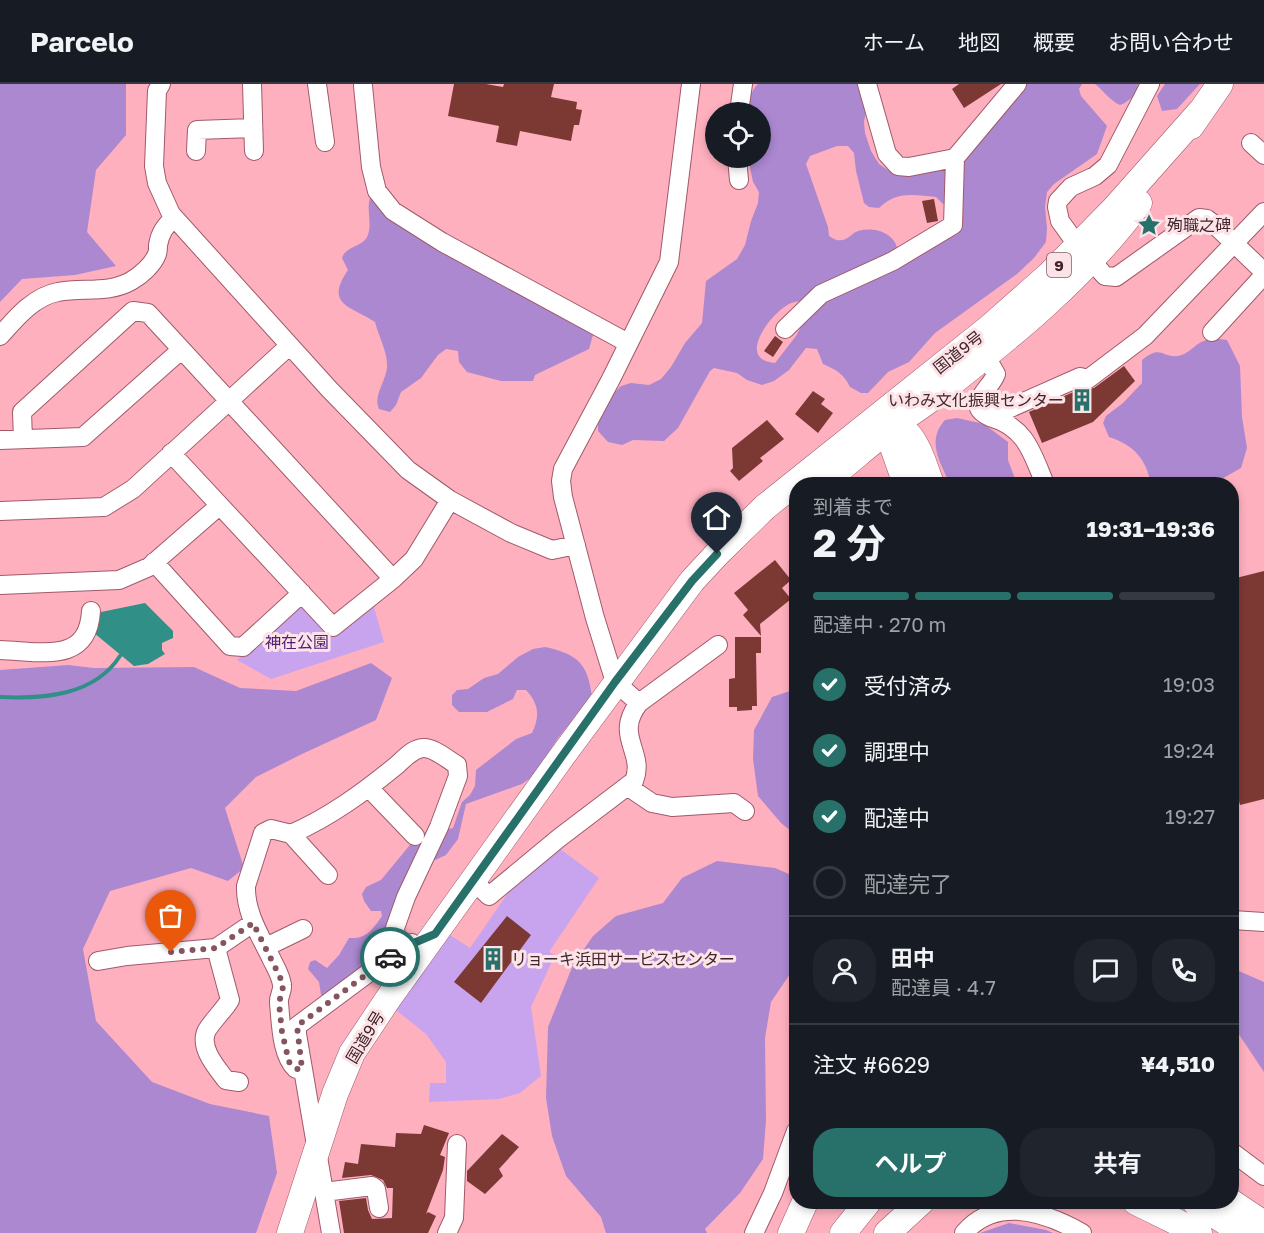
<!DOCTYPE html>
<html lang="ja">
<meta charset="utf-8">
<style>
body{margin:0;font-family:"Golos Text","Noto Sans JP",sans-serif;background:#20242c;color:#f1f3f6;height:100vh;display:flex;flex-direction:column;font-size:22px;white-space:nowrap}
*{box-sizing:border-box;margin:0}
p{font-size:20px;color:#9ea1a6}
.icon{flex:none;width:33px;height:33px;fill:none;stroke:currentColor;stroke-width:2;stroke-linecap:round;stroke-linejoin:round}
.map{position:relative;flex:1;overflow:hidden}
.details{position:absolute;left:789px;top:393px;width:450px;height:732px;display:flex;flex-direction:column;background:#171b24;border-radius:24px;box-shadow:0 3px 9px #0003}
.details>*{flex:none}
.fabs{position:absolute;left:705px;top:18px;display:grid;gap:12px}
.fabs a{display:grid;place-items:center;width:66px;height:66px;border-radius:50%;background:#171b24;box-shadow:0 3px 9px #0003;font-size:30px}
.pin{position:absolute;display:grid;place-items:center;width:51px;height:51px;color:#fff;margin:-62px -26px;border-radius:50% 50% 50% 0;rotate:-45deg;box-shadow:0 0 6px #0007}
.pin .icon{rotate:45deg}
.courier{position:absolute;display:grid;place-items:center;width:60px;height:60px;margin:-30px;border:4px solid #28716a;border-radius:50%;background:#fff;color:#222;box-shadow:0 2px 8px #0007}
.overview em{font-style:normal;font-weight:700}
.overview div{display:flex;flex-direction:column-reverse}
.overview{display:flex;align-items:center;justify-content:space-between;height:102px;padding:0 24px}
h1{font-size:39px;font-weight:700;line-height:45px}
.bar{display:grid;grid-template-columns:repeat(4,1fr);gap:9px 6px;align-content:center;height:72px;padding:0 24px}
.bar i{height:8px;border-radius:4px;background:#363941}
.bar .active{background:#28716a}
.bar p{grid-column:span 4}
.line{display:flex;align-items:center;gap:15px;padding:0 24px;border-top:2px solid #363941}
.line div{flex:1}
.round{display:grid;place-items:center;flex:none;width:63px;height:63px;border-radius:24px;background:#20242c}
ol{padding:0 24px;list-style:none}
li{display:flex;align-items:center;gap:18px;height:66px}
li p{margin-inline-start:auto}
li .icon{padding:6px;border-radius:50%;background:#28716a;color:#fff;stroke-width:4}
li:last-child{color:#9ea1a6}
li i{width:33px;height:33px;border:3px solid #363941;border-radius:50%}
.action{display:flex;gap:12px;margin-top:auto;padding:12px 24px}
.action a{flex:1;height:69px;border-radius:24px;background:#28716a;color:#fff;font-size:24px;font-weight:700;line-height:69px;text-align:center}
.action a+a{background:#20242c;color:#f1f3f6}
header{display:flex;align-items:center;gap:36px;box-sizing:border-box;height:84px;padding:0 30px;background:#171b24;border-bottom:2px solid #363941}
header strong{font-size:28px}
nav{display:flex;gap:33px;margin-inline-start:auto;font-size:21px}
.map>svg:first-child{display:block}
</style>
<header>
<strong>Parcelo</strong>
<nav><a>ホーム</a><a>地図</a><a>概要</a><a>お問い合わせ</a></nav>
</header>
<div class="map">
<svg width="1264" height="1149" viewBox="0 0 1264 1149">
<rect width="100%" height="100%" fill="#ffb0bf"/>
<path fill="#c8a4ee" d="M373 520 384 558 271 595 237 576 299 521 332 553Z
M559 764 599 794 549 868 555 871 531 923 541 992 520 1009 499 1015 429 1018 430 999H446V978L426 950 396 926 450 851 470 864 512 803Z"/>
<path fill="#ac88d1" d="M0 0H126V51L96 86 87 148 116 182 75 191 22 195 0 218Z
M758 0H863L868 21 864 37 865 49 871 67 879 80 891 88 942 85 948 88V119L943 120 936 113C913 111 897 107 879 124L869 123 864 119 856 87 854 69 848 62H837L810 72 806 80 828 143 829 152C834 155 836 157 842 156 849 155 852 149 858 147 876 142 897 150 898 169L803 217C798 217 793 218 789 220 771 229 735 276 775 279L796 252 810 226 938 158 958 87 972 61 1024 0H1082L1079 5 1081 12 1107 42 1097 70 1054 100 1047 108 1045 123 1047 144 1046 158 1034 174 1017 190 935 249 909 278 888 288 868 309H861L850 303C844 290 835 285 823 280L817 265 806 264 789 286 774 297 762 301 747 296 737 289 714 284 710 287 678 344 664 357 633 356 622 361 608 358 598 347V338L610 313 621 302 631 299 649 301 661 295 671 283 685 259 702 239 706 197 737 175 745 161 751 137 758 119 759 108 753 98 748 74H760V28H747C748 19 751 6 758 0Z
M1095 0H1138C1137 10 1129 18 1120 21 1109 16 1104 7 1095 0Z
M1165 0H1200L1177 25 1162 27 1157 12Z
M375 113 582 241 593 251 589 265 535 291 533 297H501L467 288 459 278 458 267 446 265 438 271 421 294 401 308 396 321 390 328 379 325C373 312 385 299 387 284 388 268 379 254 375 238 351 222 324 221 348 186L342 174C346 162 362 163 367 153 373 141 366 127 370 114Z
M1211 254 1227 256 1240 282 1242 333 1247 364 1241 384 1213 400H1151C1146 375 1134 361 1109 353L1103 339 1106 332 1123 319 1142 299V276C1161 260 1162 274 1178 272 1186 271 1192 264 1198 260 1202 257 1207 256 1211 254Z
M957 334 984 340 1008 358V376L1017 400H950C940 378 926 357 945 336Z
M545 563C578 570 588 580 592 613L558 654 533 692 522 700 466 720 458 755 446 771 433 777 411 823 398 862 328 913 321 911 319 898 308 885 310 878 315 876 327 884 339 871 349 854C367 855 372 846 382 832L381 827H371L364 817 362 810 366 803 381 796 414 756 431 744 444 746 453 744 462 718 470 711 475 702 476 686 516 655 532 649C540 632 539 620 526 606H517L513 615 487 628H459L452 621V611L457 606 468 605 484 594 498 590 518 573 533 565Z
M371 579 392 594 376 636 302 670 256 693 225 724 244 784 228 797 191 784 110 807 83 865 96 937 152 998 210 1020 269 1032 277 1089 256 1149H0V586L68 581 94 584 194 583 240 604 296 607Z
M796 605V751L781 739 758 712 753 675 754 646 772 613Z
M717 777 775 784 796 793V881L771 918 765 954 766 1036 763 1075 740 1109 705 1145 707 1149H606L601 1133 566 1092 552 1052 546 1014 548 943 573 881 593 852 616 832 663 819 682 794Z
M1232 884 1264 898V988L1232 940Z
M1009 1139 1046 1146 1053 1149H980Z"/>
<path fill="#309087" d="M145 519 173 547V554L162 559V566L165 570 148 580 134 582 94 549 101 528Z"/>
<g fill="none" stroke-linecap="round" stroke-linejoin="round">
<path stroke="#309087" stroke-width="4" d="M0 613C43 615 94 612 120 572"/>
</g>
<path fill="#7c3934" d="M454 0H486L503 3 504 0H554L551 13 577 18 576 25 582 26 579 41H574L571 57 520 47 517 62 496 58 499 42 448 32Z
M959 0H1001L964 24 952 5Z
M934 115 938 137 927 139 922 117Z
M775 252 783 258 773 273 764 267Z
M1124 282 1135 297 1093 338 1042 359 1029 328 1080 305 1084 306 1094 304Z
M813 307 825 315 821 320 833 329 818 349 795 330Z
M767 336 784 355 760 374 763 377 739 397 730 387 733 384 732 364Z
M775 476 791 496 782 504 791 515 760 540 761 552 743 531 748 526 734 509Z
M1264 487V715L1240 721 1232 692V495Z
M735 553H761V569H756L757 622H752V626L737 627V623H729V595L735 594Z
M507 832 531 851 481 919 454 898Z
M424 1041 449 1049 440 1071 445 1073 443 1086 426 1130 428 1128 436 1132 428 1149H344L339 1117 366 1114 368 1126 372 1135 392 1134 393 1104H387L383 1096 371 1091 342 1094 345 1078 358 1080 361 1060 395 1063 396 1049 421 1050Z
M502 1050 519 1063 499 1085 503 1092 485 1110 467 1097V1087Z"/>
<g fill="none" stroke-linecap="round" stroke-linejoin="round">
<g stroke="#a05a69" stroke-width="20">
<path id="minor" d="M161 0 157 7 154 82 157 99 171 130 330 306 408 386 450 416 511 449 552 466 576 461
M252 0 254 67
M317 0 325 58
M867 0 887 70 898 82 909 83 955 74 1017 0
M1150 0 1108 81 1095 92 1071 103 1058 117 1057 123 1060 137 1078 162 1105 192 1116 193 1199 134 1207 135 1216 142 1264 188
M363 2 371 83 377 107 393 127 442 158 628 259
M739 28 743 0
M1251 59 1264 71
M196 67 197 46 253 44
M737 74 739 96
M785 245 821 210 893 177 953 141 955 74
M1212 248 1264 191
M0 252C15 235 34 212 58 208 83 203 108 210 131 197 140 192 153 181 157 170 158 168 158 164 158 161 160 149 165 142 174 134
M985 271 996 290C991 305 963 321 990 333L1080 293 1088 295 1145 252 1264 128
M990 333C1026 343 1032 369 1045 400
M23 355 22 328 133 227 148 229 393 495
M0 356 83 353 181 266
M171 369 333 543 393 495 414 475 450 416
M0 427 104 423 133 405 289 262
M154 478 230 562 243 563 302 509
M0 501 119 496 149 483 219 422
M0 566C40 567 88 581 91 527
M639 619 718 561
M627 702 652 719 672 723 734 719 745 727
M369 704 415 752
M291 750 271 745 263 749 246 802C245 829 261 853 272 876 276 884 281 892 282 901 283 907 278 913 279 919 281 939 281 971 296 985
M328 791 291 750C330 733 364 708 397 681 405 674 413 664 424 664 435 664 448 676 457 681L458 692 439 743 406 813 395 844 396 853 402 864
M473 797 489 812 559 754 634 697C646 668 613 652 639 619L615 598 595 534 563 413 561 397 563 385 611 295 669 178 691 0
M1232 836 1264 838
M266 863 303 845
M216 864 230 916C224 926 214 935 207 946 198 963 217 984 226 996L239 998
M98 877 127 872 216 864 253 839
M1232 1068 1264 1092
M324 1108 372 1102 376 1105 379 1124
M331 1149 297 950V942L402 864 412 859
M447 1149 454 1134 457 1060
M754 1149 773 1109 796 1047
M964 1149C996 1112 1045 1128 1082 1149"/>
</g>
<g stroke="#a05a69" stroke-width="27">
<path id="highway" d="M1191 42 1220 0
M884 333 886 343 906 400
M881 340C914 337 922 376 931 400
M821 400C846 381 870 359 895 340 909 330 923 321 936 311 1010 253 1083 195 1139 119
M1136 1118 1199 1149
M1195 1118 1243 1149
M1231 1118 1264 1140
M290 1149 335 1010 352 969 388 915 563 671 692 497 717 470 765 423 989 244 1049 191 1114 125 1200 28
M791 1149 805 1118
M843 1149 868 1118
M887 1149 921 1118"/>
</g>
<use href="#minor" stroke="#fff" stroke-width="18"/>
<use href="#highway" stroke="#fff" stroke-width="26"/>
</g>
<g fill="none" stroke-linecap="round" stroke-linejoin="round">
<path stroke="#84555e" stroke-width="6" stroke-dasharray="0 10.8" d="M171 868 216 864 253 839 280 893 283 903 279 919 282 948 289 978 296 985H302L297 942 390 873"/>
<path stroke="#28716a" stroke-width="8" d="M390 873 402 864 435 850 615 598 692 497 717 470"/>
</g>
<defs>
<g id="sight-bare" transform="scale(1.8)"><path d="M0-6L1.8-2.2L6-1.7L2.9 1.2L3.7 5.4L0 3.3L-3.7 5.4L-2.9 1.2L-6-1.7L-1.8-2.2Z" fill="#28716a" stroke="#fce3e7" stroke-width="2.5" paint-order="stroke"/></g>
<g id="building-bare" transform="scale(1.8)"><path d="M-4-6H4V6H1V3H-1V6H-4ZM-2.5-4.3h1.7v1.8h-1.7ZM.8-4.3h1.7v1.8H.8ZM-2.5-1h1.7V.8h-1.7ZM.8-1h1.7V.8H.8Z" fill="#28716a" stroke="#fce3e7" stroke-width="2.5" paint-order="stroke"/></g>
</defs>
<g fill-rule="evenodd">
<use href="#sight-bare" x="1149" y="141"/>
<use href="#building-bare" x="1082" y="316"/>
<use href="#building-bare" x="493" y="875"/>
</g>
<g text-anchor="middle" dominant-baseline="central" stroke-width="6" stroke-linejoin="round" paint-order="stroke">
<rect fill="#fce3e7" stroke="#7a5d63" stroke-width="1.5" x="1047" y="169" width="24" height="24" rx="4.5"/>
<g font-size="15" font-weight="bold" fill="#42242a">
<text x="1059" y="181">9</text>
</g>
<g font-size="16" fill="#42242a" stroke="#fce3e7" text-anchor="start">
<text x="1167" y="141">殉職之碑</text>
<text x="1064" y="316" text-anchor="end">いわみ文化振興センター</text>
<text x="511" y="875">リョーキ浜田サービスセンター</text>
</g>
<g font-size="16" fill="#42242a" stroke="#fce3e7">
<text transform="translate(958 268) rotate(-38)">国道9号</text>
<text transform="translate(365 953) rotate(-59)">国道9号</text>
</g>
<g font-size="16" fill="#501f75" stroke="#fce3e7">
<text x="297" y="558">神在公園</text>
</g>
</g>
</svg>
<div class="fabs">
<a><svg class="icon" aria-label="locate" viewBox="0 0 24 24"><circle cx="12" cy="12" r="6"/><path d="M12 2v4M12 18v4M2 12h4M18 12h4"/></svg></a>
</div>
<div class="pin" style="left:171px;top:868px;background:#ea580c"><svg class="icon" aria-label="bag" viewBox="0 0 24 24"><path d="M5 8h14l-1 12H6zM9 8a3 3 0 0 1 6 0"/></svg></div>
<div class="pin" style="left:717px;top:470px;background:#1f2937"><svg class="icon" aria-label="home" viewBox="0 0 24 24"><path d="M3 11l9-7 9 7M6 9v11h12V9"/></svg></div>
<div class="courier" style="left:390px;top:873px"><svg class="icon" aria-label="car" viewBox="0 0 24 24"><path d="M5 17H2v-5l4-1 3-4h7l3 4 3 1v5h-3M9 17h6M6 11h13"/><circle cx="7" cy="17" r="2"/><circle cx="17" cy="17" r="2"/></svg></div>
<section class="details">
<div class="overview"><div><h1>2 分</h1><p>到着まで</p></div><em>19:31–19:36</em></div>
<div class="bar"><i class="active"></i><i class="active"></i><i class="active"></i><i></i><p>配達中 · 270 m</p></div>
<ol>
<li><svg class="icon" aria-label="check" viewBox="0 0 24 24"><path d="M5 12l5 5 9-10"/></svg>受付済み<p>19:03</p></li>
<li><svg class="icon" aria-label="check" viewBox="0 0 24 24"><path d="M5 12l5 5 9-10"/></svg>調理中<p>19:24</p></li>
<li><svg class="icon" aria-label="check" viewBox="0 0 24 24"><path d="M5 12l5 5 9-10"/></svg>配達中<p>19:27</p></li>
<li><i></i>配達完了</li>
</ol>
<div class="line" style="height:108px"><a class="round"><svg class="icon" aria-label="person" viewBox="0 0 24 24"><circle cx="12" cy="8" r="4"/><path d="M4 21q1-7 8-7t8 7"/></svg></a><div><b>田中</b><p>配達員 · 4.7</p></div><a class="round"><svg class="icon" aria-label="chat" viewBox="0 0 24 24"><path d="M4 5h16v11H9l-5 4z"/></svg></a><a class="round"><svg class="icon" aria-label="phone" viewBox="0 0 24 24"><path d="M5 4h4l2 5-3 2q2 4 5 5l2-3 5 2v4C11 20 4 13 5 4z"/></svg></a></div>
<div class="line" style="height:78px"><div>注文 #6629</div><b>¥4,510</b></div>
<div class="action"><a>ヘルプ</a><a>共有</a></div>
</section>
</div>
